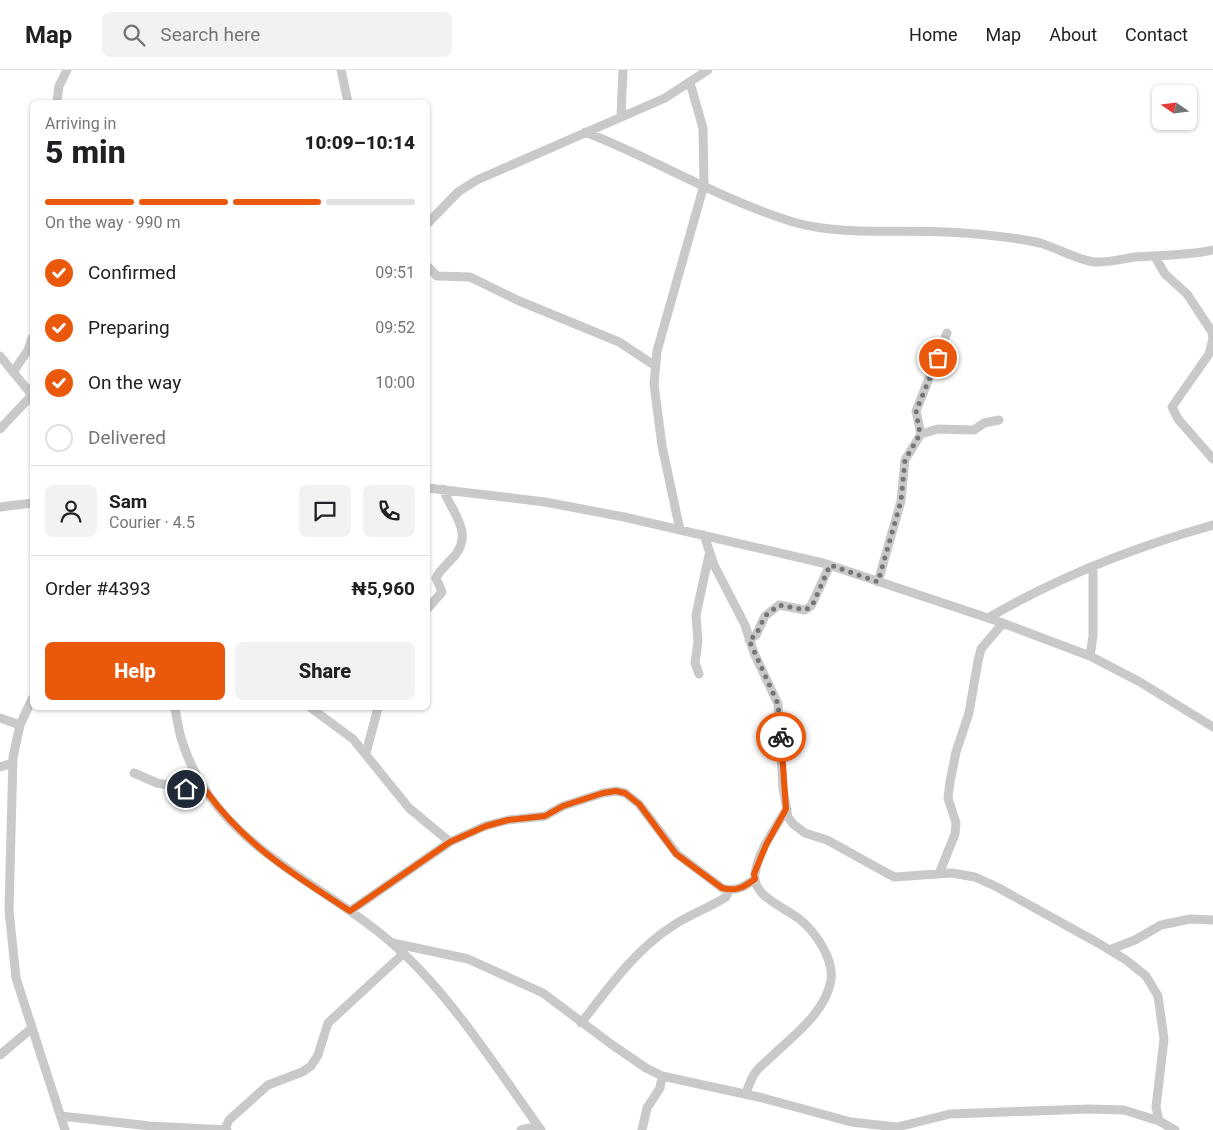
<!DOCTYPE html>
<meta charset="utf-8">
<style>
body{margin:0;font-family:Roboto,sans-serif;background:#f2f2f2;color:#202124;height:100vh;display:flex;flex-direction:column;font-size:19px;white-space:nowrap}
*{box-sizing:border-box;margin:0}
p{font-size:16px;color:#757577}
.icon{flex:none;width:28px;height:28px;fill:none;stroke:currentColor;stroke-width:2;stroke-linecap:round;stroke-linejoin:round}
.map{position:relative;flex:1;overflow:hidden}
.side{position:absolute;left:30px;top:30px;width:400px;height:610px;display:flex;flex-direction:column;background:#fff;border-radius:8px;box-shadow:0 1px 4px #0004}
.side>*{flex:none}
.needle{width:32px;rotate:284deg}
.tools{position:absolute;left:1152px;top:15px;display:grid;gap:10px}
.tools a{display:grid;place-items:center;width:45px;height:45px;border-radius:8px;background:#fff;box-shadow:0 1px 4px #0004;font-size:25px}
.pin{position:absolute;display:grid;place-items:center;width:42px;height:42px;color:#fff;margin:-21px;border:2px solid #fff;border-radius:50%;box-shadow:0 1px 5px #0007}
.courier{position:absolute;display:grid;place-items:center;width:50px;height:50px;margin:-25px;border:4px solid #ea580c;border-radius:50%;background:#fff;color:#222;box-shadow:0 1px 6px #0007}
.overview em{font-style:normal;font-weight:800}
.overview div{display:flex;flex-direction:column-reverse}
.overview{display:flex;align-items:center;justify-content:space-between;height:85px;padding:0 15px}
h1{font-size:32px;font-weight:800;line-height:38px}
.bar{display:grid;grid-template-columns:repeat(4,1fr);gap:8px 5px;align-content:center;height:60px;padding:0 15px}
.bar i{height:6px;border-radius:4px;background:#e0e0e0}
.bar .selected{background:#ea580c}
.bar p{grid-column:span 4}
.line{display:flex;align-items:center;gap:12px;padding:0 15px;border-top:1px solid #e0e0e0}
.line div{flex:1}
.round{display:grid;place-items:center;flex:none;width:52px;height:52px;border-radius:8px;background:#f2f2f2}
ol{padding:0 15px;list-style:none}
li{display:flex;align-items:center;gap:15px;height:55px}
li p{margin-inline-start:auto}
li .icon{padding:5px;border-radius:50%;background:#ea580c;color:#fff;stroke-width:4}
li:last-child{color:#757577}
li i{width:28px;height:28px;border:2px solid #e0e0e0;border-radius:50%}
.action{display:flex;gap:10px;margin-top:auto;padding:10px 15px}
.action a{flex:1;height:58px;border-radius:8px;background:#ea580c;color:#fff;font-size:20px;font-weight:800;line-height:58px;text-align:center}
.action a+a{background:#f2f2f2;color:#202124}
header{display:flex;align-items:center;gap:30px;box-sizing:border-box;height:70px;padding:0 25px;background:#fff;border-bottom:1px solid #e0e0e0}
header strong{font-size:24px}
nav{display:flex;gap:28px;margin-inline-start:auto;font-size:18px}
.search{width:350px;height:45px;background:#f2f2f2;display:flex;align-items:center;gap:12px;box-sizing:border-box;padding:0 18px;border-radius:8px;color:#757577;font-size:19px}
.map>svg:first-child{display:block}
</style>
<header>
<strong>Map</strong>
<div class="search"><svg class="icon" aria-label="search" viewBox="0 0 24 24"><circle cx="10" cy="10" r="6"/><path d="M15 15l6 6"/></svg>Search here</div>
<nav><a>Home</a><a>Map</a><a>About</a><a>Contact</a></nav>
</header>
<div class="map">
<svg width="1213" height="1060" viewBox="0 0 1213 1060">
<rect width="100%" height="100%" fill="#fff"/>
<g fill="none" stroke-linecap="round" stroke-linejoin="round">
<path stroke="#c9c9c9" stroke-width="9" d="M341 0 348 32
M57 32 59 16 67 0
M621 47 623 0
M585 62C655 89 721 130 793 152 844 167 908 158 962 163 988 165 1015 167 1040 173 1057 178 1078 190 1094 192 1108 193 1121 189 1135 187 1161 185 1187 186 1213 180
M428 153 458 122 477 110 665 28 708 0
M1155 187 1165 204 1187 224 1212 262 1213 269 1209 284 1172 337 1178 349 1213 389
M428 197 437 206 470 207 517 230 619 272 654 295
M0 286 32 325
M13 302 28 280 32 268
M0 359 32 325
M921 364 916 341 947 263
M428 418 545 432 624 447 823 493 997 551 1090 586 1140 612 1213 657
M0 437 32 433
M680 460 662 376 654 314 657 281 704 115 703 58 690 13
M704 465 714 495 745 555 754 583 778 634 783 718 788 747 793 754 805 763 827 770 894 807 952 803 975 807 997 817 1098 873 1126 890 1146 906 1158 926 1164 969 1156 1037 1159 1051
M878 512 901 431 905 390 921 364 938 359 974 360 984 353 999 350
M428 538 442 522 436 508C440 499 450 492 456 484 473 461 451 441 443 419
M988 548C1058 507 1134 477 1213 455
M749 570 756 565 765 546 779 535 805 540 811 536 830 495
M1090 586 1093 566V496
M699 604 695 593 698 571 696 545 709 485
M32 629 20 655 13 687 9 840 16 908 65 1060
M175 638C177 650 179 663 183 674 218 781 330 813 404 884 455 932 500 1003 541 1060
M311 638 353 669 409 738 450 772
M0 648 20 655
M366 683 378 638
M0 697 13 693
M134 703 157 713 205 721
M939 804 955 764 956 753 948 728 950 712 956 682 969 643 978 591 981 579 1003 553
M350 841 450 772 485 756 508 750 545 746 563 736 603 723 616 721 625 723 639 734 677 784 722 818C736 822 744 817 755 809
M393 873 468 889 543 923 611 974 646 998 662 1006 763 1028 851 1052 897 1057 950 1044 1089 1039 1124 1040 1159 1051 1175 1060
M1109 880 1135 870 1161 855 1190 849 1213 850
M581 953C608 919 634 881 671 857 688 845 709 838 726 827L729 820
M0 985 32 958
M746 1024C748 1017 751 1009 755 1003 759 997 766 992 771 987 793 966 826 942 831 910 834 888 814 860 798 848 784 837 752 826 755 804 758 781 775 758 787 739
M61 1046 150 1056 227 1060
M225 1059 229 1050 268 1015 302 1002 311 996 318 985 328 953 404 883
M521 1060 538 1056
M642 1060 647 1038 660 1018 662 1006"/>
</g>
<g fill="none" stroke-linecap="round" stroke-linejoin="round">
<path stroke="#767676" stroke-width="5" stroke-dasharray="0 9" d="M781 667 778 634 749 570 756 565 765 546 779 535 805 540 812 536 830 495 878 512 901 431 905 390 920 364 916 341 938 288"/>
<path stroke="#ea580c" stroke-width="6" d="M186 719 206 721C246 776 294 805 350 841L450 772 486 756 508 750 545 746 563 736 603 723 616 721 625 723 639 734 676 784 722 818C736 822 744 817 755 809L754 804 766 775 786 739 781 667"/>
</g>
</svg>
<div class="tools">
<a><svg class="needle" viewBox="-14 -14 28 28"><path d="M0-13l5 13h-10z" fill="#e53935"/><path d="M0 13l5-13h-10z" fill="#757577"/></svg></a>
</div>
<div class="pin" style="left:938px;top:288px;background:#ea580c"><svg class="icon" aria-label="bag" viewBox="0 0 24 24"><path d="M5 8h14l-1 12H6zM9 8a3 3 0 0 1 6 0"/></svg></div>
<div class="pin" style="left:186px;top:719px;background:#1f2937"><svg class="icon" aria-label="home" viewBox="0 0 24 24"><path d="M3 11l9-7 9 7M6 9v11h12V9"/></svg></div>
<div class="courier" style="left:781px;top:667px"><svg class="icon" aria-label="bike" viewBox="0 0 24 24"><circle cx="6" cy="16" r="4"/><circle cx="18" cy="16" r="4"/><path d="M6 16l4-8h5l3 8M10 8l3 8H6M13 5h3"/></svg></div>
<section class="side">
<div class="overview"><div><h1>5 min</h1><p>Arriving in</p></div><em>10:09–10:14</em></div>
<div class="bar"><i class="selected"></i><i class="selected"></i><i class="selected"></i><i></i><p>On the way · 990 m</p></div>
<ol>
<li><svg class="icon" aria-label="check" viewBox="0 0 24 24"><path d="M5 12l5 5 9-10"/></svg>Confirmed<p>09:51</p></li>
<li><svg class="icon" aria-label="check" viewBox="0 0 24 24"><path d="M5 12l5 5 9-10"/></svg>Preparing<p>09:52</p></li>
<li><svg class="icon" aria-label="check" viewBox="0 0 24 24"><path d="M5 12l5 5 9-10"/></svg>On the way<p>10:00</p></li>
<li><i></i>Delivered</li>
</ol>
<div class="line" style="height:90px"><a class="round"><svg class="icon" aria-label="person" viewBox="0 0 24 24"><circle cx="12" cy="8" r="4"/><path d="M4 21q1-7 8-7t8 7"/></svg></a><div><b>Sam</b><p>Courier · 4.5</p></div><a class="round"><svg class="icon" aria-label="chat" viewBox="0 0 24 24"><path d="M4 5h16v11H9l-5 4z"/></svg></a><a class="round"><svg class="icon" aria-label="phone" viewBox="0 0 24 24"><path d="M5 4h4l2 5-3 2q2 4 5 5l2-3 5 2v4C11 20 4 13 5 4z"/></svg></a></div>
<div class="line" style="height:65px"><div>Order #4393</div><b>₦5,960</b></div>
<div class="action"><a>Help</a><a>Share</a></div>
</section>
</div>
